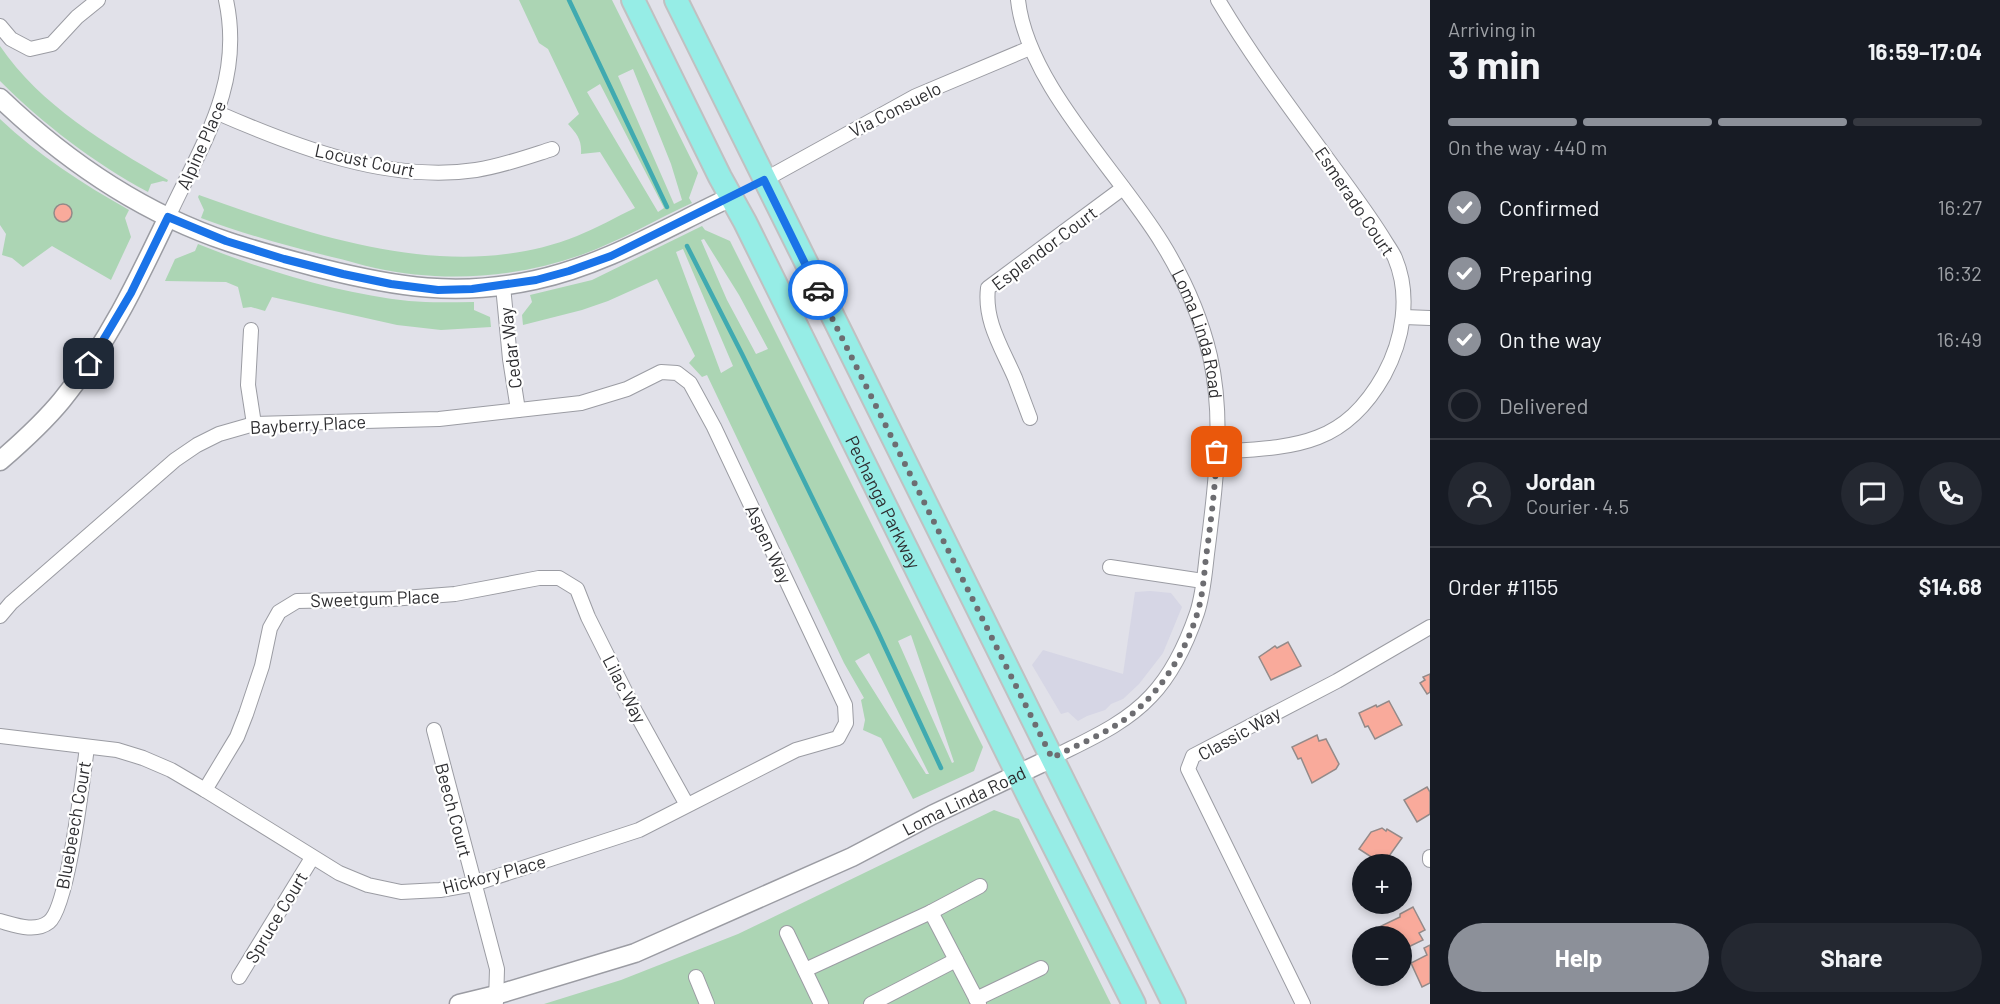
<!DOCTYPE html>
<meta charset="utf-8">
<style>
body{margin:0;font-family:Barlow,sans-serif;background:#242831;color:#f1f3f6;height:100vh;display:flex;flex-direction:column;font-size:22px;white-space:nowrap}
*{box-sizing:border-box;margin:0}
p{font-size:20px;color:#9ea1a6}
.icon{flex:none;width:33px;height:33px;fill:none;stroke:currentColor;stroke-width:2;stroke-linecap:round;stroke-linejoin:round}
.map{position:relative;flex:1;overflow:hidden}
.drawer{display:flex;flex-direction:column;background:#171b24;width:570px}
.drawer>*{flex:none}
.controls{position:absolute;left:1352px;top:854px;display:grid;gap:12px}
.controls a{display:grid;place-items:center;width:60px;height:60px;border-radius:50%;background:#171b24;box-shadow:0 3px 9px #0003;font-size:30px}
.pin{position:absolute;display:grid;place-items:center;width:51px;height:51px;color:#fff;margin:-26px;border-radius:12px;box-shadow:0 3px 9px #0006}
.courier{position:absolute;display:grid;place-items:center;width:60px;height:60px;margin:-30px;border:4px solid #1a73e8;border-radius:50%;background:#fff;color:#222;box-shadow:0 2px 8px #0007}
.summary em{font-style:normal;font-weight:700}
.summary div{display:flex;flex-direction:column-reverse}
.summary{display:flex;align-items:center;justify-content:space-between;height:102px;padding:0 18px}
h1{font-size:39px;font-weight:700;line-height:45px}
.bar{display:grid;grid-template-columns:repeat(4,1fr);gap:9px 6px;align-content:center;height:72px;padding:0 18px}
.bar i{height:8px;border-radius:4px;background:#363941}
.bar .on{background:#8c9099}
.bar p{grid-column:span 4}
.line{display:flex;align-items:center;gap:15px;padding:0 18px;border-top:2px solid #363941}
.line div{flex:1}
.round{display:grid;place-items:center;flex:none;width:63px;height:63px;border-radius:32px;background:#242831}
ol{padding:0 18px;list-style:none}
li{display:flex;align-items:center;gap:18px;height:66px}
li p{margin-inline-start:auto}
li .icon{padding:6px;border-radius:50%;background:#8c9099;color:#fff;stroke-width:4}
li:last-child{color:#9ea1a6}
li i{width:33px;height:33px;border:3px solid #363941;border-radius:50%}
.primary-button{display:flex;gap:12px;margin-top:auto;padding:12px 18px}
.primary-button a{flex:1;height:69px;border-radius:36px;background:#8c9099;color:#fff;font-size:24px;font-weight:700;line-height:69px;text-align:center}
.primary-button a+a{background:#242831;color:#f1f3f6}
main{display:flex;flex:1;min-height:0}
.map>svg:first-child{display:block}
</style>
<main>
<div class="map">
<svg width="1430" height="1004" viewBox="0 0 1430 1004">
<rect width="100%" height="100%" fill="#e1e1e9"/>
<path fill="#d6d6e5" d="M1150 591 1171 593 1182 607 1163 653 1139 684 1123 699 1111 704 1105 710 1087 716 1078 721 1068 712 1061 714 1032 665 1043 650 1123 674 1135 592Z"/>
<path fill="#acd5b4" fill-rule="evenodd" d="M519 0H612L698 173 689 198 692 203C655 220 620 241 581 255 515 278 444 283 375 268 361 265 346 260 332 257 287 246 244 234 201 218L204 210 198 197 199 195C317 237 454 285 577 236 597 228 616 217 635 208L600 152 581 154C582 140 577 134 568 124L579 114 548 49 539 43ZM633 69 671 164 682 200 674 204 618 76ZM600 84 664 208 658 212 587 92Z
M0 46C40 105 107 145 168 180L167 182 163 181 151 184 148 192C94 163 43 124 0 81Z
M0 119C38 155 83 184 129 210L125 218 131 237 111 280 52 246 23 267 12 258 2 255 6 234 0 225Z
M702 226 705 230 730 241 983 747 974 771 913 799 881 738 863 730 865 720 861 700 864 698 844 663 707 375 702 377 689 363 695 356 657 279 608 301 582 310 523 325 522 315 532 302 530 295 592 280ZM704 239 739 295 768 349 756 354 727 300 701 240ZM683 249 733 366 721 373 676 252ZM911 635 954 762 952 763 898 641ZM869 653 929 774H926L855 661Z
M198 244C262 270 341 294 409 301 431 303 452 302 474 302V310L490 317 491 327 441 330 397 325 272 297 265 311 251 307 243 308 238 287 226 282 165 281 175 259 195 251Z
M994 810 1019 819 1111 1004H544L621 980 738 934Z"/>
<g fill="none" stroke-linecap="round" stroke-linejoin="round">
<path stroke="#40aab0" stroke-width="4.5" d="M569 0 667 207
M687 246 742 354 877 630 941 768"/>
</g>
<path fill="#f9aa9b" stroke="#938a89" stroke-width="1.5" d="M54 213a9 9 0 1 1 18 0a9 9 0 1 1-18 0Z
M1288 642 1301 666 1271 680 1259 657 1275 646 1277 648Z
M1430 674V692L1427 694 1420 683 1425 680 1423 677Z
M1389 701 1402 725 1375 739 1368 726 1365 727 1359 713 1376 705 1377 707Z
M1317 735 1319 741 1326 739 1339 764 1336 769 1312 783 1301 758 1298 759 1292 747Z
M1427 787 1430 792V814L1417 822 1404 800Z
M1382 828 1386 831 1387 829 1402 838 1387 859 1383 857 1379 862 1359 849 1371 832Z
M1373 903H1398V906H1373Z
M1413 907 1425 930 1419 933 1423 940 1402 950 1401 936H1383L1379 927 1400 917V914Z
M1430 945V983L1422 987 1411 963 1427 955 1424 948Z"/>
<g fill="none" stroke-linecap="round" stroke-linejoin="round">
<g stroke="#9b9ca3" stroke-width="16">
<g id="minor">
<path id="s1" d="M1018 0C1027 84 1119 172 1162 243 1183 277 1201 318 1210 356 1224 418 1216 483 1208 546 1205 568 1204 592 1197 613 1187 642 1173 673 1151 696 1124 725 1087 740 1052 758"/>
<path d="M0 26 11 39 30 49 52 44 77 17 98 0"/>
<path d="M218 113C296 147 389 183 476 170 502 166 527 157 552 149"/>
<path d="M764 180 916 96 1030 48"/>
<path d="M168 217C202 144 244 83 226 0"/>
<path d="M503 286 510 359 518 410"/>
<path d="M1404 317 1430 318"/>
<path d="M251 330 248 385 254 424"/>
<path d="M1030 418C1025 405 1020 391 1015 378 1002 348 984 321 988 288L1123 188"/>
<path d="M1217 452C1292 447 1343 448 1384 375 1403 340 1411 296 1395 258 1392 251 1387 245 1383 238 1368 214 1351 191 1334 168 1294 113 1253 59 1218 0"/>
<path d="M1110 567 1203 581"/>
<path d="M0 616 11 603 175 460 197 445 219 434 254 424 439 419 581 403 627 389 661 372 677 373 690 383 714 427 845 705 846 723 838 738 796 750 639 830 474 884 440 890 401 892 368 885 339 873 205 790 171 770 143 758 117 750 0 736"/>
<path d="M434 730 497 969 496 1002"/>
<path d="M205 790 237 737 246 714 262 666 270 628 279 612 297 601 391 599 455 594 539 578H559L577 589 588 617 636 713 687 805"/>
<path d="M1430 857V860"/>
<path d="M931 912 980 886"/>
<path d="M0 921C15 925 35 933 49 922 68 907 83 777 87 747"/>
<path d="M787 933 821 1004"/>
<path d="M805 970 931 912 956 960"/>
<path d="M239 977 312 858"/>
<path d="M696 977 707 1004"/>
<path d="M976 999 1041 968"/>
<path d="M871 1004 956 960 979 1004"/>
<path d="M1303 1004 1188 769 1193 756 1337 681 1430 627"/>
</g>
</g>
<g stroke="#9b9ca3" stroke-width="21">
<g id="tertiary">
<path d="M0 98C65 160 142 213 229 242 259 252 290 260 320 268 396 287 457 297 535 280 605 265 667 227 731 197"/>
<path d="M0 461C22 442 44 422 62 400 107 345 138 280 168 217"/>
<path id="s2" d="M459 1004 496 995 635 953 852 857 932 815 1052 758"/>
</g>
</g>
<g stroke="#c0c0c1" stroke-width="26">
<g id="primary">
<path id="s3" d="M633 0 720 177 745 222 1033 805 1134 1004"/>
<path d="M676 0 1174 1004"/>
</g>
</g>
<use href="#minor" stroke="#fff" stroke-width="14"/>
<use href="#tertiary" stroke="#fff" stroke-width="18"/>
<use href="#primary" stroke="#96ede6" stroke-width="22"/>
</g>
<g fill="none" stroke-linecap="round" stroke-linejoin="round">
<path stroke="#6d6d71" stroke-width="6" stroke-dasharray="0 10.8" d="M818 290 1052 758C1079 744 1108 733 1132 714 1163 689 1187 649 1198 611 1203 594 1204 575 1206 557 1211 522 1215 487 1217 452"/>
<path stroke="#1a73e8" stroke-width="8" d="M89 364 131 293 168 217 226 241 284 259 343 274 391 284 438 290 472 289 536 280 569 271 611 256 764 180 818 290"/>
</g>
<g text-anchor="middle" dominant-baseline="central" stroke-width="4.5" stroke-linejoin="round" paint-order="stroke">
<g font-size="18" fill="#2e2e31" stroke="#fff">
<text transform="translate(895 109) rotate(-27)">Via Consuelo</text>
<text transform="translate(201 145) rotate(-66)">Alpine Place</text>
<text transform="translate(365 160) rotate(12)">Locust Court</text>
<text transform="translate(1355 201) rotate(56)">Esmerado Court</text>
<text transform="translate(1044 248) rotate(-37)">Esplendor Court</text>
<text stroke="none"><textPath href="#s1" startOffset="384">Loma Linda Road</textPath></text>
<text transform="translate(510 348) rotate(-97)">Cedar Way</text>
<text transform="translate(308 424) rotate(-3)">Bayberry Place</text>
<text stroke="none"><textPath href="#s3" startOffset="561">Pechanga Parkway</textPath></text>
<text transform="translate(769 544) rotate(65)">Aspen Way</text>
<text transform="translate(375 598) rotate(-2)">Sweetgum Place</text>
<text transform="translate(625 689) rotate(63)">Lilac Way</text>
<text transform="translate(1239 733) rotate(-29)">Classic Way</text>
<text stroke="none"><textPath href="#s2" startOffset="546">Loma Linda Road</textPath></text>
<text transform="translate(454 810) rotate(75)">Beech Court</text>
<text transform="translate(73 825) rotate(-80)">Bluebeech Court</text>
<text transform="translate(494 874) rotate(-15)">Hickory Place</text>
<text transform="translate(276 917) rotate(-59)">Spruce Court</text>
</g>
</g>
</svg>
<div class="controls">
<a>+</a>
<a>−</a>
</div>
<div class="pin" style="left:1217px;top:452px;background:#ea580c"><svg class="icon" aria-label="bag" viewBox="0 0 24 24"><path d="M5 8h14l-1 12H6zM9 8a3 3 0 0 1 6 0"/></svg></div>
<div class="pin" style="left:89px;top:364px;background:#1f2937"><svg class="icon" aria-label="home" viewBox="0 0 24 24"><path d="M3 11l9-7 9 7M6 9v11h12V9"/></svg></div>
<div class="courier" style="left:818px;top:290px"><svg class="icon" aria-label="car" viewBox="0 0 24 24"><path d="M5 17H2v-5l4-1 3-4h7l3 4 3 1v5h-3M9 17h6M6 11h13"/><circle cx="7" cy="17" r="2"/><circle cx="17" cy="17" r="2"/></svg></div>
</div>
<section class="drawer">
<div class="summary"><div><h1>3 min</h1><p>Arriving in</p></div><em>16:59–17:04</em></div>
<div class="bar"><i class="on"></i><i class="on"></i><i class="on"></i><i></i><p>On the way · 440 m</p></div>
<ol>
<li><svg class="icon" aria-label="check" viewBox="0 0 24 24"><path d="M5 12l5 5 9-10"/></svg>Confirmed<p>16:27</p></li>
<li><svg class="icon" aria-label="check" viewBox="0 0 24 24"><path d="M5 12l5 5 9-10"/></svg>Preparing<p>16:32</p></li>
<li><svg class="icon" aria-label="check" viewBox="0 0 24 24"><path d="M5 12l5 5 9-10"/></svg>On the way<p>16:49</p></li>
<li><i></i>Delivered</li>
</ol>
<div class="line" style="height:108px"><a class="round"><svg class="icon" aria-label="person" viewBox="0 0 24 24"><circle cx="12" cy="8" r="4"/><path d="M4 21q1-7 8-7t8 7"/></svg></a><div><b>Jordan</b><p>Courier · 4.5</p></div><a class="round"><svg class="icon" aria-label="chat" viewBox="0 0 24 24"><path d="M4 5h16v11H9l-5 4z"/></svg></a><a class="round"><svg class="icon" aria-label="phone" viewBox="0 0 24 24"><path d="M5 4h4l2 5-3 2q2 4 5 5l2-3 5 2v4C11 20 4 13 5 4z"/></svg></a></div>
<div class="line" style="height:78px"><div>Order #1155</div><b>$14.68</b></div>
<div class="primary-button"><a>Help</a><a>Share</a></div>
</section>
</main>
